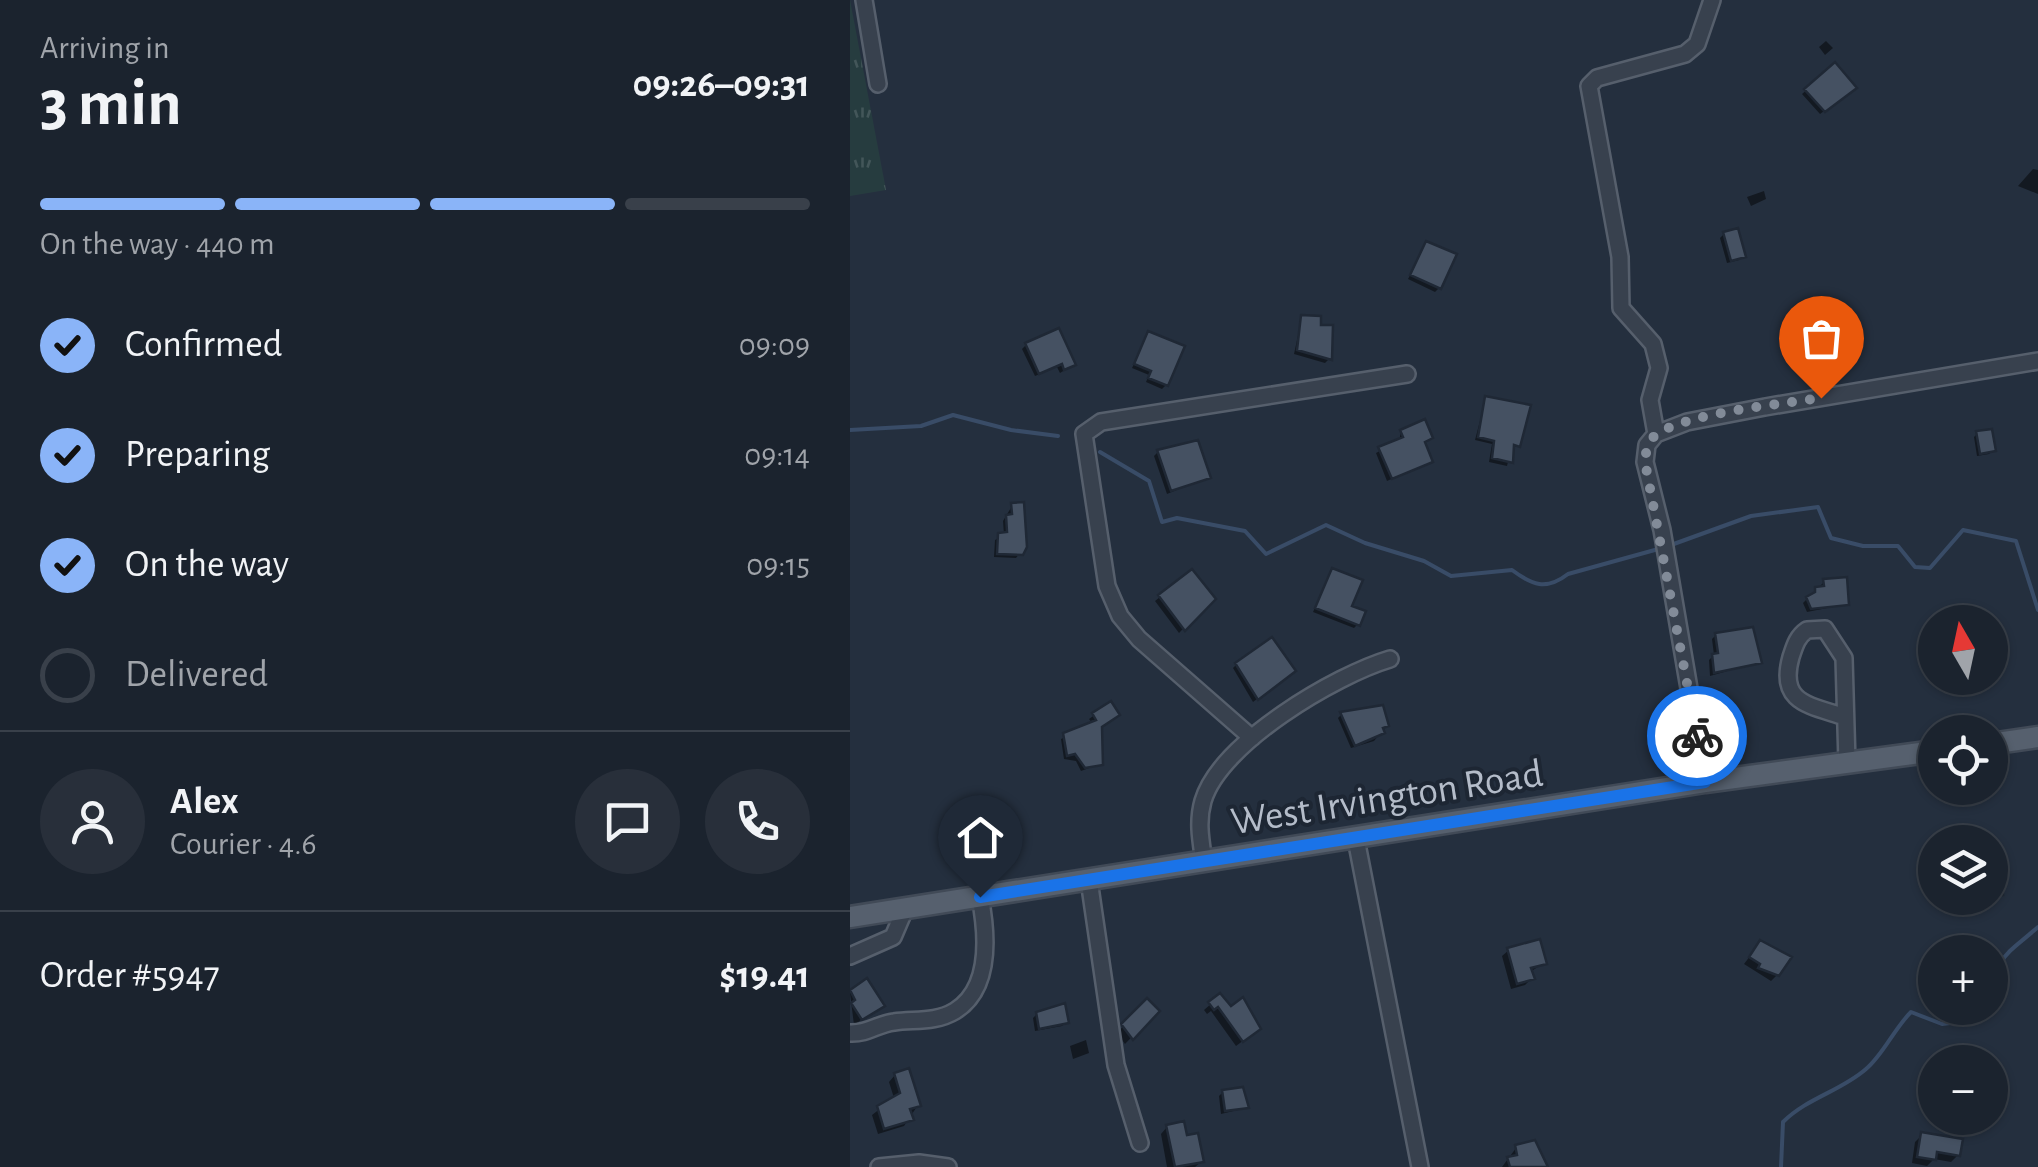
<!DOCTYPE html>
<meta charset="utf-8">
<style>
body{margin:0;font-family:"Alegreya Sans",sans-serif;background:#282f3a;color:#f1f3f6;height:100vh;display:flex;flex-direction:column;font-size:38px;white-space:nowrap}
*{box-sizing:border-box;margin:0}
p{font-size:32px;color:#a0a4aa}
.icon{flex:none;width:55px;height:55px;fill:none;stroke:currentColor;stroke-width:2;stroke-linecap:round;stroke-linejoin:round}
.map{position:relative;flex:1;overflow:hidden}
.details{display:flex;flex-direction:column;background:#1b232e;width:850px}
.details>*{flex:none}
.needle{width:65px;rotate:351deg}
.fabs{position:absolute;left:1068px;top:605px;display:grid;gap:20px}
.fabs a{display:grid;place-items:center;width:90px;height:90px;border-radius:50%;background:#1b232e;box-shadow:0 2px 8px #0004,0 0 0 2px #39404a;font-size:50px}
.pin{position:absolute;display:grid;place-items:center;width:85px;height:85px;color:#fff;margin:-102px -42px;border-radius:50% 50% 50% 0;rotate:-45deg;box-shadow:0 0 10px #0007}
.pin .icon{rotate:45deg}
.courier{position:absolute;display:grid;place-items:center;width:100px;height:100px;margin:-50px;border:8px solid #1a73e8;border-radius:50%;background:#fff;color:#222;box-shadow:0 2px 12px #0007}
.summary em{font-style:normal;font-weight:700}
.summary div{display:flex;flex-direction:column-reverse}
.summary{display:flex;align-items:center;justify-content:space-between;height:170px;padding:0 40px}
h1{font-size:65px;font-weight:700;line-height:75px}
.bar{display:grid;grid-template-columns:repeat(4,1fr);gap:15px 10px;align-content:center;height:120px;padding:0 40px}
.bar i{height:12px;border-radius:8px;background:#39404a}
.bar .on{background:#8ab4f8}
.bar p{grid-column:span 4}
.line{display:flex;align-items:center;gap:25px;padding:0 40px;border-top:2px solid #39404a}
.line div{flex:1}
.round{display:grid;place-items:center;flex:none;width:105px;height:105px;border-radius:52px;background:#282f3a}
ol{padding:0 40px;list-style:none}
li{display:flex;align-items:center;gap:30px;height:110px}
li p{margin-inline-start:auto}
li .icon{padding:10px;border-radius:50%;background:#8ab4f8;color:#111;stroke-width:4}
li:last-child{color:#a0a4aa}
li i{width:55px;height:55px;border:5px solid #39404a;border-radius:50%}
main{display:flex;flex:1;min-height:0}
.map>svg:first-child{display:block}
</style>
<main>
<section class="details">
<div class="summary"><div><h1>3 min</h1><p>Arriving in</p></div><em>09:26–09:31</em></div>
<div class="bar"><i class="on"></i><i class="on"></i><i class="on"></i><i></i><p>On the way · 440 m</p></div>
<ol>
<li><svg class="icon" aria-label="check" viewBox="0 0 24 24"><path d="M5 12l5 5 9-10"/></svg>Confirmed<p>09:09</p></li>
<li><svg class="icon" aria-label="check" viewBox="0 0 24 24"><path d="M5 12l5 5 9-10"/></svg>Preparing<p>09:14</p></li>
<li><svg class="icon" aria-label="check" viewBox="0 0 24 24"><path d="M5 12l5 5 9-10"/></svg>On the way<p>09:15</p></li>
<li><i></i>Delivered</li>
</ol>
<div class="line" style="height:180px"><a class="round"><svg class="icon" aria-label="person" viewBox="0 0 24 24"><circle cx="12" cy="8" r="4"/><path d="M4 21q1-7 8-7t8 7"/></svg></a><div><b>Alex</b><p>Courier · 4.6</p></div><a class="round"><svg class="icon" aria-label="chat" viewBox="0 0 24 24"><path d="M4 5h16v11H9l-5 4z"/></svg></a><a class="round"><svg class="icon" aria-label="phone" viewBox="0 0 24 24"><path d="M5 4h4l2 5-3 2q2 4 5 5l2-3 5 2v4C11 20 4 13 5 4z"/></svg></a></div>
<div class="line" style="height:130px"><div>Order #5947</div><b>$19.41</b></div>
</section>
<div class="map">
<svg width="1188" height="1167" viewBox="0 0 1188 1167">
<defs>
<pattern id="park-tufts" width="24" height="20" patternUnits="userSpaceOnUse" patternTransform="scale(2.5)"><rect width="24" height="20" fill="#263c3f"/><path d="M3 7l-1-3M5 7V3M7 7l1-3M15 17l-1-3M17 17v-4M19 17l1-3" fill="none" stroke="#435659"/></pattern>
</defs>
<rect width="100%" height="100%" fill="#242f3e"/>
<path fill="url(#park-tufts)" d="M0 0 36 190 0 196Z"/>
<path fill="#0007" d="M976 41 983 48 975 55 969 47Z
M985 65 1000 92 970 114 952 94Z
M1183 169 1188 170V194L1168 186Z
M914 191 916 199 901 206 897 197Z
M874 234 893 256 889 260 877 263 870 238Z
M577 244 589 288 585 292 558 279Z
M452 317 479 359 475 363 444 354Z
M299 334 316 385 312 389 296 382 299 375 282 368Z
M176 345 223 365 210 373 207 367 185 376 172 349Z
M636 398 668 445 661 449 657 466 639 462 642 444 625 440Z
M551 432 580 438 573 443 580 461 537 481 526 453 549 441Z
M1128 433 1143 450 1139 454 1127 456 1124 437Z
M308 452 358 477 317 494 304 456Z
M162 506 170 553 166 558 144 557 145 540 154 535 153 521Z
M482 571 508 624 504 628 463 612Z
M342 572 362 599 329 633 305 601Z
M974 582 997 604 957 612 953 603Z
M866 635 909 662 860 676 859 660 864 655 862 639Z
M387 664 439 675 403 702 383 668Z
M260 704 250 727V764L231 771 226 761 214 759 211 739 243 724 239 719Z
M492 714 537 725 524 741 501 748 488 718Z
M1140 861 1151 894 1144 901 1125 904 1124 898H1140Z
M910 943 927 975 921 981 894 964Z
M659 950 694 963 680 972 682 978 675 985 661 989 652 956Z
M17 982 32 1005 4 1025 0 993Z
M370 996 402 1034 386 1046 361 1011 357 1014 354 1010Z
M213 1006 216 1022 212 1026 185 1031 183 1018 187 1014Z
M290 1008 307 1011 275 1044 267 1033Z
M236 1040 239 1053 223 1059 220 1046Z
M45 1075 68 1105 54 1126 28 1134 22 1115 44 1098 39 1082Z
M373 1092 396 1108 371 1114 369 1096Z
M317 1127 335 1138 351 1162 345 1167H317L311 1134Z
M1072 1135 1108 1155 1101 1162 1084 1159 1077 1166 1062 1163 1065 1142Z
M666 1148 695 1167H652Z"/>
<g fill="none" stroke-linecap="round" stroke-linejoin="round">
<path stroke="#394c67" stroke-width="4" d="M0 430 71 426 103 415 161 430 208 436
M250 452 299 481 312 522 327 518 395 531 416 554 476 525 515 543 574 561 601 576 662 570C682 585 696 591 718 574L812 548
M821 545 901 516 968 507 981 538 1013 546H1048L1065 567 1080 568 1113 530 1166 541 1188 610
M931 1167 933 1122C957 1098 991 1091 1016 1069 1033 1055 1044 1029 1061 1012L1092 1024 1134 1019 1149 1000C1139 959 1159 953 1188 927"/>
</g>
<path fill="#455162" stroke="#1f2835" stroke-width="2.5" d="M985 62 1007 88 975 112 954 89Z
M888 228 896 257 881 261 873 232Z
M576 241 607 254 591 289 560 275Z
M451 315 471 316V325H483L482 360 447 350Z
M209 328 226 365 214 370 212 364 189 374 175 343Z
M298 331 335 346 318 386 298 378 301 371 284 364Z
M635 396 681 405 670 447 664 445 663 463 642 458 644 441 628 437Z
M575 419 583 438 575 442 583 462 542 479 528 447 553 437 550 430Z
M1142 429 1146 451 1130 454 1126 431Z
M348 440 361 478 321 491 307 450Z
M174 502 177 547 173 555 147 554 148 533 157 532 156 515 162 514 161 503Z
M482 568 513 580 502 606 516 611 510 626 465 608Z
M342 569 366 599 335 631 308 595Z
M997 577 999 605 961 609 956 597 965 592V587L974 586 973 579Z
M903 627 912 663 864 673 862 654 868 653 865 633Z
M422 637 446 671 408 700 385 663Z
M261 701 270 715 252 727 253 765 235 768 225 754 217 756 213 733 246 720 242 713Z
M533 705 539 726 533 728 535 733 505 746 490 712Z
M1149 858 1153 895 1140 897V859Z
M690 939 697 964 681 968 685 979 667 984 657 948Z
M910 940 942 957 929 976 908 968 910 964 899 957Z
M17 978 35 1006 12 1020 1 1003 5 1000 0 990Z
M370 993 381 1006 393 997 411 1029 393 1042 368 1007 364 1010 358 1002Z
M297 998 310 1011 283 1040 271 1024Z
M215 1003 219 1023 189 1029 186 1012Z
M59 1068 71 1106 60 1109 64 1120 34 1129 27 1106 50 1093 44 1073Z
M393 1087 399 1108 375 1111 372 1090Z
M334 1121 337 1135 348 1133 354 1162 325 1167 316 1125Z
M1071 1132 1113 1139 1110 1156 1087 1152 1086 1160 1067 1157Z
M685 1140 698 1167H660L657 1157 667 1155 665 1145Z"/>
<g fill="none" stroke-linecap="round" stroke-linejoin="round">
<g stroke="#565f6c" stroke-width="20">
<path id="minor" d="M14 0 28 84
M806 434 800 400 809 368 803 344 771 308 770 257 739 86 747 78 835 54 847 44 862 0
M806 434 837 422 915 407 1188 361
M806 434 797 445 795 462 812 530 855 782
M995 717C959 705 928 703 941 657 945 645 947 637 957 630L975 629 994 658 997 763
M402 738 289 639 270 616 257 586 234 434 251 422 557 374
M506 839 570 1167
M354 862C351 841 347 822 353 801 370 743 486 675 540 659
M239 880 266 1065 290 1143
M0 956 43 937 55 909
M0 1033C18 1034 27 1024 44 1022 64 1019 85 1023 105 1011 142 988 137 933 130 897
M29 1167 69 1163 98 1167"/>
</g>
<g stroke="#414a57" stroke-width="25">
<path id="major" d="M1140 744 1188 737
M0 917 855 782 1085 751"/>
</g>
<use href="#minor" stroke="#38414e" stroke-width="15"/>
<use href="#major" stroke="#56606e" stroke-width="20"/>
</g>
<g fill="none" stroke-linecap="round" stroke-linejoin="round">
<path stroke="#828b98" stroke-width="10" stroke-dasharray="0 18" d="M847 736 795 462C796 451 797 441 807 434 838 413 931 404 971 398"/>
<path stroke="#1a73e8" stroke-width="12" d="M130 897 855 782 847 736"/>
</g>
<g text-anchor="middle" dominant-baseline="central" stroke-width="8" stroke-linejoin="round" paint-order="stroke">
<g font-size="40" fill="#b4bcc9" stroke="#1d2633">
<text transform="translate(537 798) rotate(-9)">West Irvington Road</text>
</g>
</g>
</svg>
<div class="fabs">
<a><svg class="needle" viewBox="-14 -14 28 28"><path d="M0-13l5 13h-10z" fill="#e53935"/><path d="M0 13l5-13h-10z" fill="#a0a4aa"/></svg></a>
<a><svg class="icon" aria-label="locate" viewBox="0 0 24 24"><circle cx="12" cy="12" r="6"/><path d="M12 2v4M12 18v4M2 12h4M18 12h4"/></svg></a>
<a><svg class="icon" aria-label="layers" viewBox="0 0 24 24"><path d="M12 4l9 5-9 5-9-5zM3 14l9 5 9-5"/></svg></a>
<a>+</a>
<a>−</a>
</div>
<div class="pin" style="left:971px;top:398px;background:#ea580c"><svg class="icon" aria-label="bag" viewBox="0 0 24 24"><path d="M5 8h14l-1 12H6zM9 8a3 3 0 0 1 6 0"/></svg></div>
<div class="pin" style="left:130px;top:897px;background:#1f2937"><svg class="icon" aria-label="home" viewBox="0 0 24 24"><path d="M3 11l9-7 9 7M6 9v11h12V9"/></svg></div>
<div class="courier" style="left:847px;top:736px"><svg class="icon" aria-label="bike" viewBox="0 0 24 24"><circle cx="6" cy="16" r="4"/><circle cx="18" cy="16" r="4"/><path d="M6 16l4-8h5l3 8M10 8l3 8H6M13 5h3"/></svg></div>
</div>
</main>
